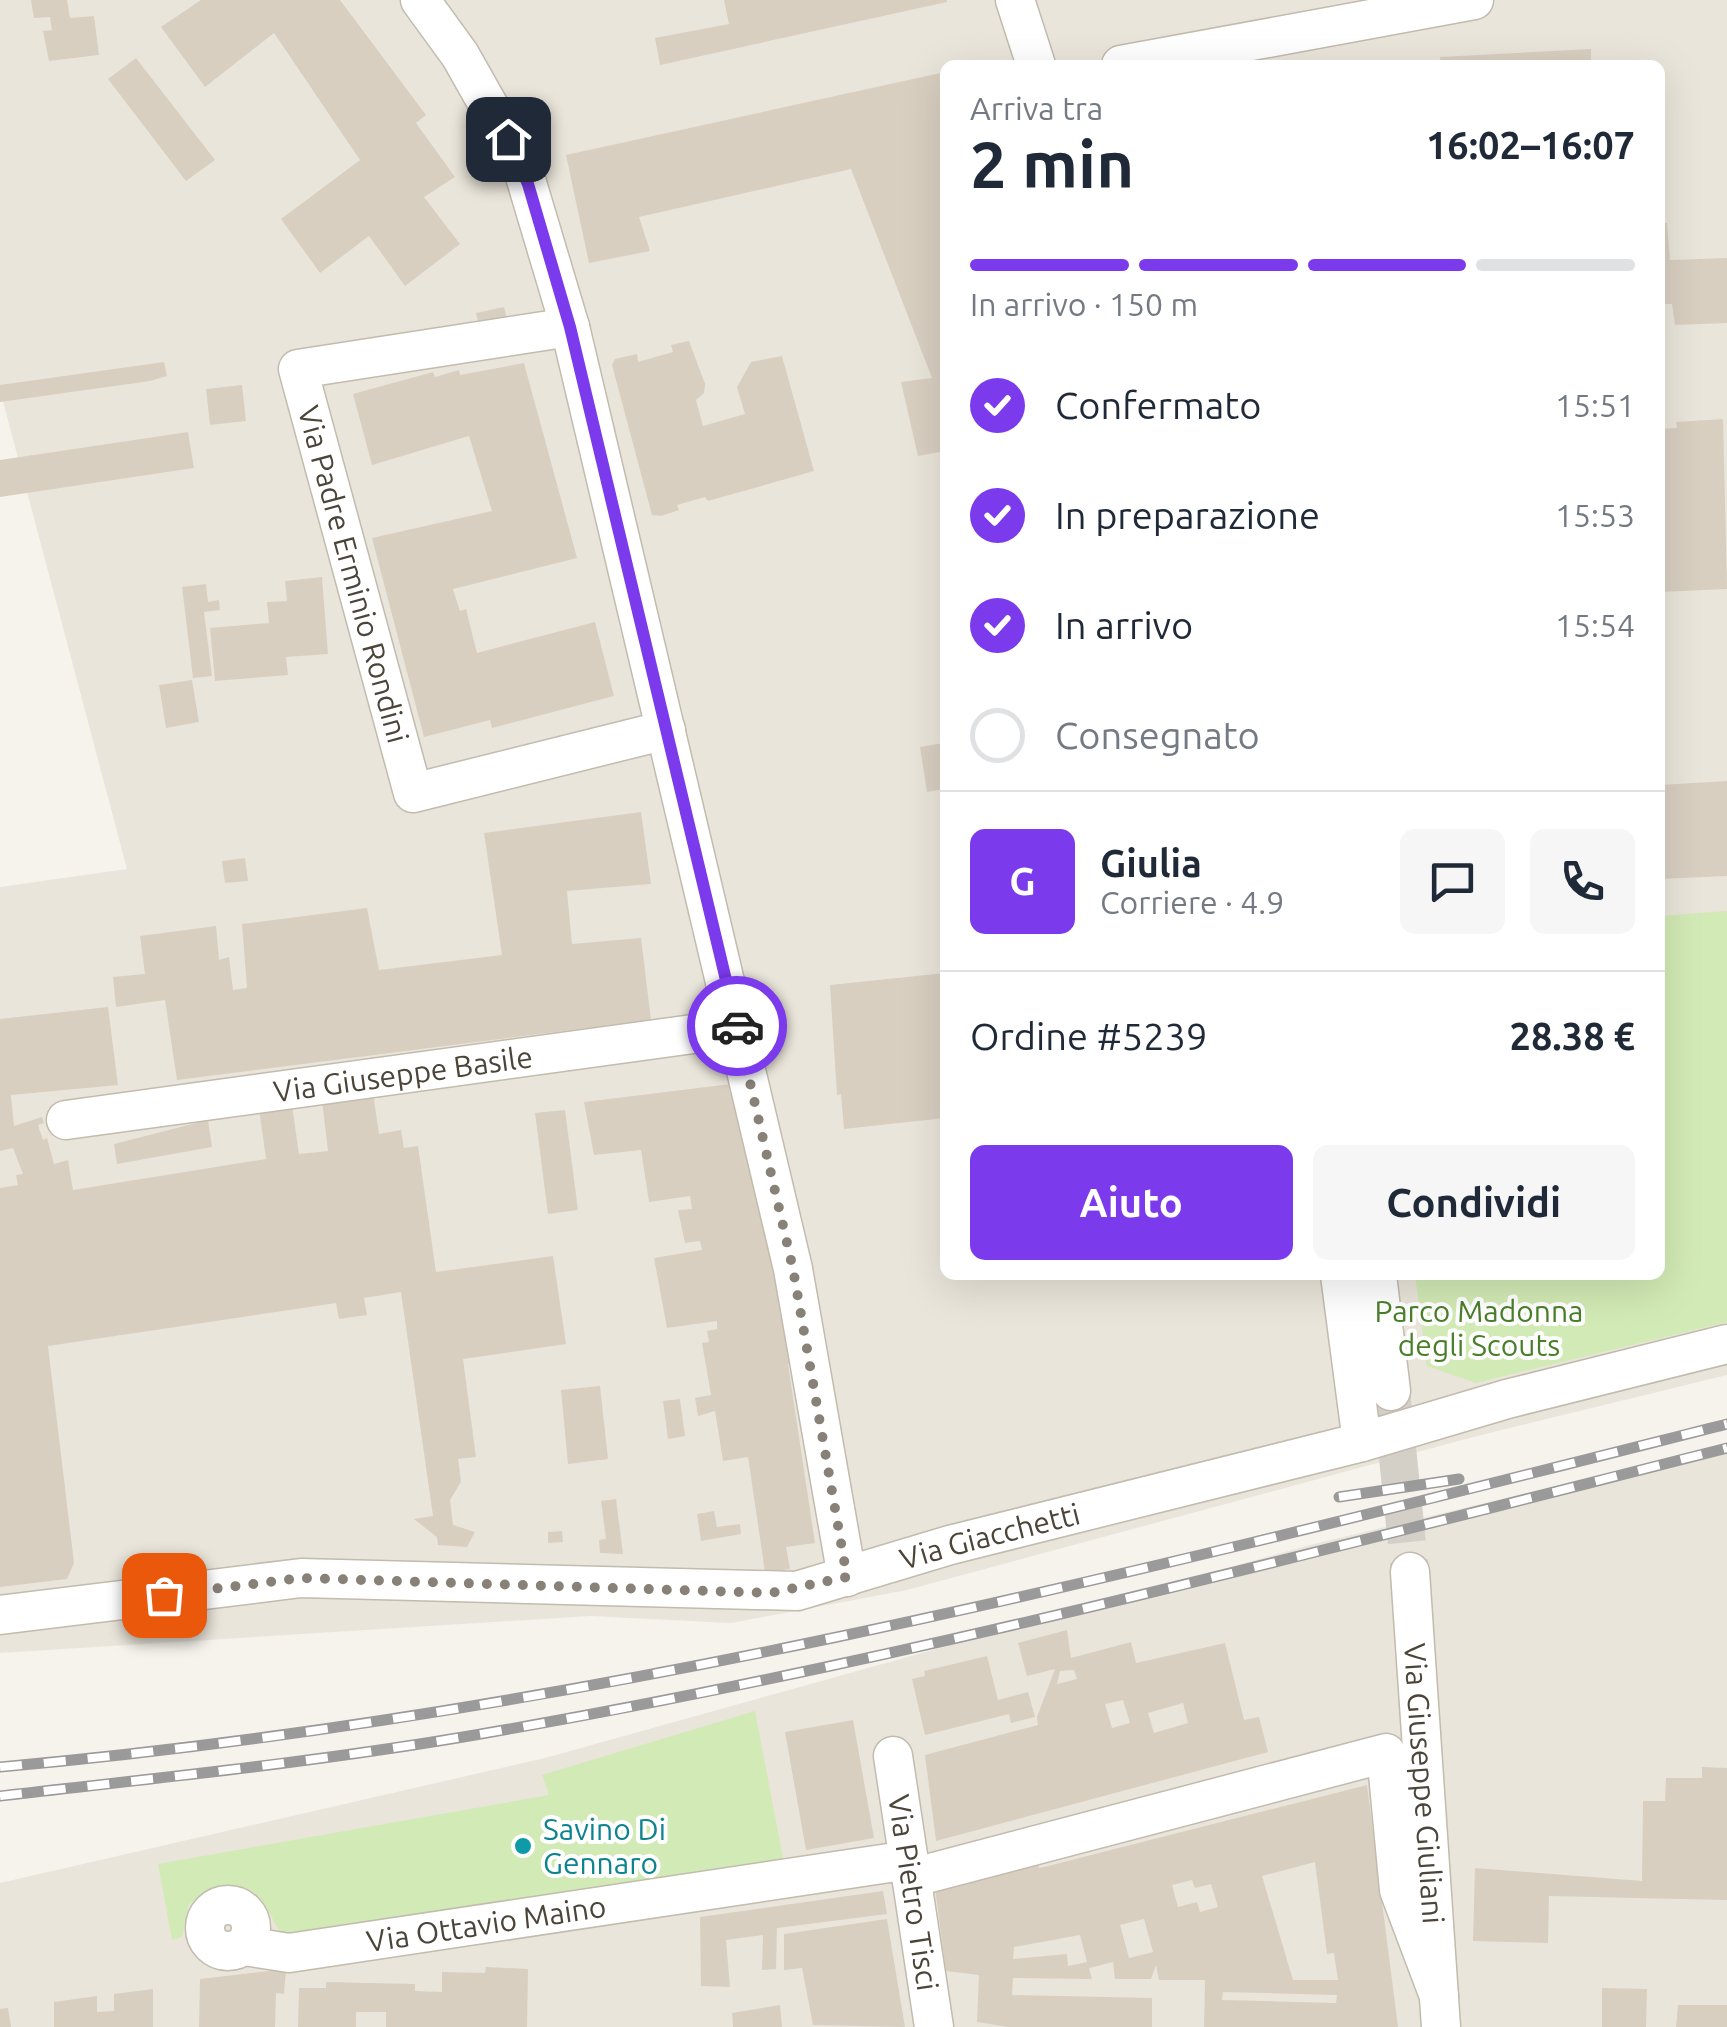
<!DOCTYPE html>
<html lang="it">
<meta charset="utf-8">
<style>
body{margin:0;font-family:Ubuntu,sans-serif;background:#f6f6f7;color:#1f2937;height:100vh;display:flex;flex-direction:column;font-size:38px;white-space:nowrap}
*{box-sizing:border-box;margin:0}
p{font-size:32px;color:#747a83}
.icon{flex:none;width:55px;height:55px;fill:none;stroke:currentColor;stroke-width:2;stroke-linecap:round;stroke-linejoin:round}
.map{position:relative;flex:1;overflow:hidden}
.side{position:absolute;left:940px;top:60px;width:725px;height:1220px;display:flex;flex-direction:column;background:#fff;border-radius:15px;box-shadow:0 10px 40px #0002}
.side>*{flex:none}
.pin{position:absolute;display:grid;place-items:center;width:85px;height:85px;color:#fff;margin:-42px;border-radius:20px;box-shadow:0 5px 15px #0006}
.courier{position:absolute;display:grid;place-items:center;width:100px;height:100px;margin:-50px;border:8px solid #7c3aed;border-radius:50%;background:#fff;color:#222;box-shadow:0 2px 12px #0007}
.headline em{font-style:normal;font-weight:700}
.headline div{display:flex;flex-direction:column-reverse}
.headline{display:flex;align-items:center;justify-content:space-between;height:170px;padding:0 30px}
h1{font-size:65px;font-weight:700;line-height:75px}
.bar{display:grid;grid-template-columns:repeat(4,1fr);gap:15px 10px;align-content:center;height:120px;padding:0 30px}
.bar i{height:12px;border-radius:8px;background:#e0e1e3}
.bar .on{background:#7c3aed}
.bar p{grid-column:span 4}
.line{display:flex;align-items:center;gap:25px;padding:0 30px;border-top:2px solid #e0e1e3}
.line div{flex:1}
.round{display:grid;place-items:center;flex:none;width:105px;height:105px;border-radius:15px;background:#f6f6f7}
ol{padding:0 30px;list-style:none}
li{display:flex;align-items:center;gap:30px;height:110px}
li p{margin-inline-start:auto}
li .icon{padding:10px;border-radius:50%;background:#7c3aed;color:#fff;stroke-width:4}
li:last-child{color:#747a83}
li i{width:55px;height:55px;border:5px solid #e0e1e3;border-radius:50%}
.action{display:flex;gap:20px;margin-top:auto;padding:20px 30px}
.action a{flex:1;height:115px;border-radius:15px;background:#7c3aed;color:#fff;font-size:40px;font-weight:700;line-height:115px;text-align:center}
.action a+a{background:#f6f6f7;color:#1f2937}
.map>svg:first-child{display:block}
</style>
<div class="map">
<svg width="1727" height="2027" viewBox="0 0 1727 2027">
<rect width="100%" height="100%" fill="#f6f3ec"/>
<path fill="#eae5da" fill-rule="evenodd" d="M0 0H1727V1375L1477 1436 907 1590 731 1623 590 1616 0 1653V887L127 869 0 390ZM945 65H1660V1275H945Z
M1727 1445V2027H0V1883L545 1758 1310 1545Z"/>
<path fill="#d2eab5" d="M1727 911V1322L1476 1383 1427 1366 1415 1275H1660V916Z
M755 1711 784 1863 286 1938C275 1927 273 1918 265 1905 245 1873 213 1889 189 1904L182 1937 172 1940 158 1864 549 1795 542 1775Z"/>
<path fill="#d8cfc1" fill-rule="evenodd" d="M31 0H67L70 18 94 16 99 55 49 61 43 31 52 30 50 17 34 18Z
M201 0H340L426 115 416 123 455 177 424 197 460 244 405 286 369 236 320 273 281 219 360 160 274 33 205 87 161 27Z
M724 0H947V2L660 65 655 38 729 24Z
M1591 49V65H1441L1440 57Z
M136 58 215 160 186 181 108 79Z
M945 72V451L918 456 901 382 932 378 851 169 639 217 650 251 589 263 566 155Z
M1660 223H1667L1670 260 1727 258V323L1675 325 1672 304H1660Z
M504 307 508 322 480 329 476 313Z
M689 341 705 384 704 393 696 400 703 426 745 414 737 387 751 362 782 356 814 471 708 501 705 497 677 505 679 510 661 516 652 515 612 365 615 359 637 354 638 362 673 352 671 345Z
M164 362 167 376 150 381 0 402V385Z
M524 363 577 558 453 589 460 611 466 609 477 653 595 622 614 696 492 728 490 720 424 737 372 538 492 511 469 436 372 465 353 394 433 372 435 377 459 370 460 375Z
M242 385 246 421 210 425 206 389Z
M1723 419 1727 589 1660 592V429L1677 428 1676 422Z
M188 432 194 468 0 497V460Z
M322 577 328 654 286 657 288 675 215 681 210 628 269 623 267 602 287 601 285 581Z
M206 584 208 602 219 600 220 610 204 612 212 676 193 678 182 587Z
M192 680 199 722 166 728 159 685Z
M945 724V789L927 792 920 747 943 743 940 725Z
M1727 781V876L1660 879V785Z
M641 812 651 884 567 891 572 944 641 938 651 1020 177 1080 165 1000 116 1007 113 977 145 974 140 936 216 926 219 960 229 957 233 990 247 988 242 924 367 908 379 970 502 955 484 833Z
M245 858 248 881 225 883 222 861Z
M945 973V1118L844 1129 841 1094 837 1095 830 985Z
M108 1007 118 1085 11 1095 14 1126 42 1117 44 1123 38 1125 43 1140 47 1138 54 1164 68 1160 73 1190 266 1159 259 1109 292 1105 299 1154 328 1151 322 1100 373 1093 379 1134 401 1130 404 1148 418 1146 436 1272 553 1256 566 1344 463 1359 476 1457 458 1459 461 1482 450 1500 453 1525 475 1532 467 1547 438 1545 437 1537 414 1519 433 1516 401 1292 364 1298 367 1315 339 1319 336 1303 48 1346 74 1563 67 1579 0 1587V1188L18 1185 16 1175 23 1174 13 1148 0 1151V1019Z
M731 1084 741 1131 746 1130 766 1192 795 1364H788L815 1543 786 1547 790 1569 765 1572 748 1457 723 1461 715 1411 698 1416 695 1398 711 1395 702 1343 709 1342 707 1331 717 1329V1321L667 1328 654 1258 702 1250 700 1241 685 1243 678 1210 692 1209 690 1196 649 1202 641 1150 594 1155 584 1102Z
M565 1110 578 1210 548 1214 535 1113Z
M208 1120 212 1147 117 1164 114 1144Z
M600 1386 608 1459 568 1464 561 1390Z
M680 1399 685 1436 668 1439 663 1401Z
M616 1499 623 1554 600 1553 599 1540 606 1539 601 1501Z
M714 1511 717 1527 740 1524 741 1534 701 1541 697 1514Z
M562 1531 563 1542 548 1543V1532Z
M1067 1630 1071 1658 1131 1642 1136 1663 1225 1643 1244 1720 1259 1717 1268 1752 936 1841 925 1755 1038 1725 1037 1717 1055 1669 1027 1676 1018 1643ZM1074 1670 1077 1679 1057 1684 1060 1671ZM1123 1700 1130 1723 1112 1728 1105 1704ZM1183 1703 1188 1723 1154 1733 1148 1713Z
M987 1656 998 1700 1028 1692 1035 1717 1011 1723 1009 1714 925 1735 912 1679 925 1676 924 1671Z
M853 1720 874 1838 806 1850 785 1732Z
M1702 1767 1727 1768V1900L1549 1896 1548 1943 1473 1941 1475 1868 1642 1881 1643 1801H1665L1666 1778H1702Z
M1367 1785 1398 2027H1204L1205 1980H1159L1156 1965 1151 1979H1115L1113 1962 1089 1968 1092 1979 1013 1978 1012 1995 1152 1998V2027H1008L977 2022 979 1975 946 1971 935 1888 1038 1861 1039 1868 1044 1867ZM1315 1862 1327 1954 1334 1953 1338 1980H1293L1262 1876ZM1192 1880 1195 1888 1211 1884 1218 1907 1200 1912 1197 1902 1178 1907 1172 1885ZM1144 1919 1153 1952 1129 1958 1120 1925ZM1080 1935 1087 1962 1068 1966 1067 1954 1013 1959 1014 1947ZM1223 1992 1337 1995 1336 2003 1296 2002 1222 2000Z
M883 1891 887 1914 777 1928 776 1969 762 1970 763 1935 726 1940 730 1987 701 1986 700 1917Z
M887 1919 905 2027 813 2025 802 1968 784 1970V1934Z
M486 1967 528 1969 527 2027H386V2012H356V2027H298L299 1988H326V1982L415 1984V1991L442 1992V1972L485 1973Z
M286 1969 284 1994 276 1993 275 2027H199L200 1979Z
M1602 1988 1647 1989 1646 2027H1602Z
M153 1989V2027H54V2002L97 1996V2012L114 2011V1994Z
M780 2005 782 2027H733L732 2013Z
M1678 2005H1727V2027H1676Z
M8 2008 11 2027H0V2009Z"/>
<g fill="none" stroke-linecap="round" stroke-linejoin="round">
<path stroke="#d4d0c8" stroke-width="38" stroke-dasharray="38 19" stroke-linecap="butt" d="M1391 1391 1410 1572"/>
<g stroke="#c2bbae" stroke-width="41">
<g id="street">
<path d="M420 0 460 55 521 163 570 327 793 1269 847 1577"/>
<path d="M1015 0 1036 65"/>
<path d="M1121 65 1474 0"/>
<path id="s1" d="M570 327 298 369 413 793 666 730"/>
<path id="s2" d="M66 1120 737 1028"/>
<path d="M1340 1275 1362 1442"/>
<path d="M1377 1275 1391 1391"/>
<path id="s3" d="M1410 1572 1441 2027"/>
<path id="s4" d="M0 1615 301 1578 797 1591 950 1545 1362 1442 1507 1399 1727 1344"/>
<path id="s5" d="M893 1756 934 2027"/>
<path d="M911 1878 1386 1753 1399 1890 1439 1996"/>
<circle cx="228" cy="1928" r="23"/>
<path id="s6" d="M244 1946 289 1953 909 1860"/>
</g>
</g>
<use href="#street" stroke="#fff" stroke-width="38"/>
<g stroke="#9a9a9a" stroke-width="11">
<path id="rail" d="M1339 1497 1459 1479
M0 1767C589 1715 1156 1568 1727 1424
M0 1796C158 1778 317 1762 475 1735 897 1663 1312 1553 1727 1448"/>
</g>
<use href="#rail" stroke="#fff" stroke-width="8" stroke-dasharray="22" stroke-linecap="butt"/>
</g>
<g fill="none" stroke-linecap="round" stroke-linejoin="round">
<path stroke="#878178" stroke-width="10" stroke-dasharray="0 18" d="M164 1595 301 1578 771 1593 847 1577 793 1269 737 1026"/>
<path stroke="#7c3aed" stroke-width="12" d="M508 139 528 184 570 327 737 1026"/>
</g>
<circle fill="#0f9aa8" stroke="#fff" stroke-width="4" cx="523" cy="1846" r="10"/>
<g text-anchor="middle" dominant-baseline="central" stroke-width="8" stroke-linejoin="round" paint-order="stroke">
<g font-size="30" fill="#4b4439" stroke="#fff">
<text stroke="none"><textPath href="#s1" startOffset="488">Via Padre Erminio Rondini</textPath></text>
<text stroke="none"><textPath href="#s2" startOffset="340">Via Giuseppe Basile</textPath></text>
<text stroke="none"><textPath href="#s4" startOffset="1000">Via Giacchetti</textPath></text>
<text stroke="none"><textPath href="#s3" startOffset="212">Via Giuseppe Giuliani</textPath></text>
<text stroke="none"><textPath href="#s5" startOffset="138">Via Pietro Tisci</textPath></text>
<text stroke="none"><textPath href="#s6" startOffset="245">Via Ottavio Maino</textPath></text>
</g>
<g font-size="30" fill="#4a7f2a" stroke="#fff">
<text x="1479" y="1311">Parco Madonna<tspan x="1479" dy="34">degli Scouts</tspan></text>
</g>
<g font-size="30" fill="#0d838f" stroke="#fff" text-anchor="start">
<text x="543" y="1829">Savino Di<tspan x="543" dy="34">Gennaro</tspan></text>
</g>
</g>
</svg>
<div class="pin" style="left:164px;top:1595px;background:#ea580c"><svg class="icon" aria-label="bag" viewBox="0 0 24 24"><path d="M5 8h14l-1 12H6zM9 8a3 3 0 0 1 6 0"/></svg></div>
<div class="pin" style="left:508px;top:139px;background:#1f2937"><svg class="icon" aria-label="home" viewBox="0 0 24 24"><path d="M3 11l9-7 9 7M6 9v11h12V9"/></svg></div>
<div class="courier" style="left:737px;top:1026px"><svg class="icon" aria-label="car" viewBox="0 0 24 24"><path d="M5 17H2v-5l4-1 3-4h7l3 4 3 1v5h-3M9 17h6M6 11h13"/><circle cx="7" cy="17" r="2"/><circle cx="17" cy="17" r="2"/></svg></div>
<section class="side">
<div class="headline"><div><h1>2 min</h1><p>Arriva tra</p></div><em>16:02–16:07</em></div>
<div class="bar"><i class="on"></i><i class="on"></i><i class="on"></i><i></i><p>In arrivo · 150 m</p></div>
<ol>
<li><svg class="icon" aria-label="check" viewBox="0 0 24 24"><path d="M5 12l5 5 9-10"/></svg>Confermato<p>15:51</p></li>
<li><svg class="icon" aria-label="check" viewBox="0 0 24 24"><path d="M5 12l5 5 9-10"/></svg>In preparazione<p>15:53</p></li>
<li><svg class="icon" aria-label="check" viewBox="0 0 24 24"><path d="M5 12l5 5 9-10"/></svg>In arrivo<p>15:54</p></li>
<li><i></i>Consegnato</li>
</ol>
<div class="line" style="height:180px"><b class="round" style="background:#7c3aed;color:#fff">G</b><div><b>Giulia</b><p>Corriere · 4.9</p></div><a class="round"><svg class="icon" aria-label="chat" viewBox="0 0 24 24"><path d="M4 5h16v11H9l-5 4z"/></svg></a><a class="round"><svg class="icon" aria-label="phone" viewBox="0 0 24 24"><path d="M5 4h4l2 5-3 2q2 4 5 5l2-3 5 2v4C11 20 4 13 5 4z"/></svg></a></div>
<div class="line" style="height:130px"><div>Ordine #5239</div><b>28.38 €</b></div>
<div class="action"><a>Aiuto</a><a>Condividi</a></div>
</section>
</div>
